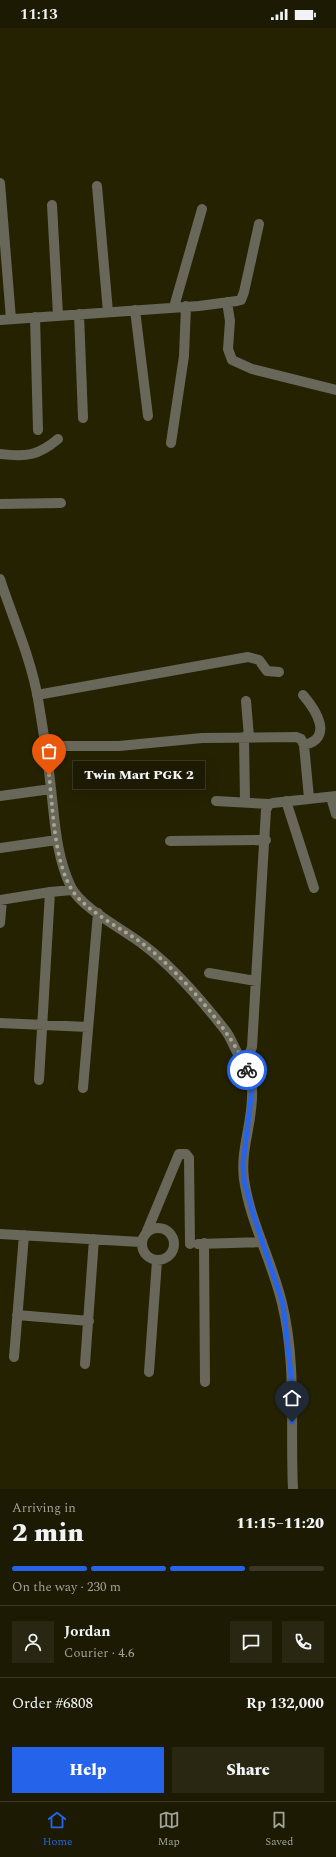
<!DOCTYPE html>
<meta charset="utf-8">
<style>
body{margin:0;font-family:Spectral,serif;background:#292711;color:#f1f3f6;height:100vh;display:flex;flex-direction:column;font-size:15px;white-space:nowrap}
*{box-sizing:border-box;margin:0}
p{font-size:13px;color:#a0a199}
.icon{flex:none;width:22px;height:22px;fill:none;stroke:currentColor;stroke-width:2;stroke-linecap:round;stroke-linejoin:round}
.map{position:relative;height:1461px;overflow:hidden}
.side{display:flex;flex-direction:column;background:#1c1a02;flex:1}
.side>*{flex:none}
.pin{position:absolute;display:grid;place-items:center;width:34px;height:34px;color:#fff;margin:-41px -17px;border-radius:50% 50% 50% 0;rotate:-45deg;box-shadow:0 0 4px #0007}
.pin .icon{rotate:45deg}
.courier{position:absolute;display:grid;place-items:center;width:40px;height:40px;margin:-20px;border:3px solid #2563eb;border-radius:50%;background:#fff;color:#222;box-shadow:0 1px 5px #0007}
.bubble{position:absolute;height:28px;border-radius:0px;background:#1c1a02;box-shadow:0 4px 16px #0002,0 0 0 1px #3a3824;font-size:13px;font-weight:800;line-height:28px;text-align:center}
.headline em{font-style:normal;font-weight:800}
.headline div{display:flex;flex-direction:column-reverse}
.headline{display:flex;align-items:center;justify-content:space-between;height:68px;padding:0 12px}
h1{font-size:26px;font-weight:800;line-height:30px}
.bar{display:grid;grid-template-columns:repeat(4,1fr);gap:6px 4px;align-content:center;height:48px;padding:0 12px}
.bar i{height:5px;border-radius:3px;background:#3a3824}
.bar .active{background:#2563eb}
.bar p{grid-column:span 4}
.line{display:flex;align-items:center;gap:10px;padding:0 12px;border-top:1px solid #3a3824}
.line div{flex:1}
.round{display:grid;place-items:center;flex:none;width:42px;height:42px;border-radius:0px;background:#292711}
.action{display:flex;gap:8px;margin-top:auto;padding:8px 12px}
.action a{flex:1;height:46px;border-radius:0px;background:#2563eb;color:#fff;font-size:16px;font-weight:800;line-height:46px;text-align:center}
.action a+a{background:#292711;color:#f1f3f6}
.status{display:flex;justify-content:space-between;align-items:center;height:28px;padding:0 20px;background:#1c1a02;direction:ltr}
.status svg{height:11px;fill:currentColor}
.tabs{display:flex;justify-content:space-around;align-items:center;height:56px;border-top:1px solid #3a3824;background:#1c1a02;font-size:11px;color:#a0a199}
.tabs a{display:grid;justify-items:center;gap:2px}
.tabs .active{color:#2563eb}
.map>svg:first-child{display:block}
</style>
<div class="status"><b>11:13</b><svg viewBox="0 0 49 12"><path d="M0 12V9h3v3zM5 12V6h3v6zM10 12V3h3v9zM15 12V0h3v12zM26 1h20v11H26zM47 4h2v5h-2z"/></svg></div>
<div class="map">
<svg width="336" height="1461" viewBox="0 0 336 1461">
<rect width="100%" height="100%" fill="#252202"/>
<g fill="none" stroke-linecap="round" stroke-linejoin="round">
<path stroke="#686759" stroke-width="10" d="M0 155 11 291
M97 158 108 284
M52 177 58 287
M227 274 230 293 228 321 232 332 252 341 336 362
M174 279 202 181
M135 282 148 388
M79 286 83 390
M35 289 38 402
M0 292 199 278 237 273 241 272 244 264 259 196
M171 415 184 328 186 278
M0 426C26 429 38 428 58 411
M0 476 61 475
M0 551C13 591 31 630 38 671 43 701 48 731 51 761 55 794 56 828 71 859 82 881 125 902 145 918 173 939 203 974 225 1002 230 1008 233 1017 237 1024 243 1036 251 1047 252 1061 254 1091 240 1120 244 1151 250 1194 272 1233 282 1275 297 1336 290 1400 293 1461
M37 667 248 629 259 632 267 643 279 644
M303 667C316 682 334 710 304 717
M246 673 249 709
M244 709 245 774
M46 718H119L202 710 296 709 301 711 304 717 309 770
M0 768 51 761
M331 769 336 786
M216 773 269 776
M286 773 314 860
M170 813 266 812
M0 820 57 812
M0 872 50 864 72 862
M0 895 2 872
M209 945 256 953
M0 995 88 999
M245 1037 252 1019 266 782 269 776 273 775 336 768
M39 1052 50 864
M83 1060 98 885
M142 1216a16 16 0 1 1 32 0a16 16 0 1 1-32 0Z
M147 1203 179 1126H186L189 1130 190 1216
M0 1206 141 1214
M204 1215 205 1354
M198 1216 262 1214
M17 1287 89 1293
M14 1329 24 1207
M85 1336 94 1211
M149 1344 157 1233"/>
</g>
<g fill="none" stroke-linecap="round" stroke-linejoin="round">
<path stroke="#a9a790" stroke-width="4" stroke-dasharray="0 7.2" d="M49 747C53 781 54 833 72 862 87 885 126 902 147 919 180 945 232 1003 247 1042"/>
<path stroke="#2563eb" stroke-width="5" d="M247 1042 252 1061 243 1136 244 1153 254 1189 283 1276 291 1347 292 1394"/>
</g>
</svg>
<div class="pin" style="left:49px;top:747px;background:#ea580c"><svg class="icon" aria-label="bag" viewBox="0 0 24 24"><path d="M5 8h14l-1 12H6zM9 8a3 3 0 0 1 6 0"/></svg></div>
<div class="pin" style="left:292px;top:1394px;background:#1f2937"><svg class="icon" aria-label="home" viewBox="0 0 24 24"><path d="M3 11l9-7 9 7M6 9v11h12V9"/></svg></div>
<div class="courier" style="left:247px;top:1042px"><svg class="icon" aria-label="bike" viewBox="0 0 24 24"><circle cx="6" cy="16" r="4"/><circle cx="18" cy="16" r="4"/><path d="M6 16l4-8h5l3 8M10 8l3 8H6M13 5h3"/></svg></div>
<div class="bubble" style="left:73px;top:733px;width:132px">Twin Mart PGK 2</div>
</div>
<section class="side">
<div class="headline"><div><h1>2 min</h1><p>Arriving in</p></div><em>11:15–11:20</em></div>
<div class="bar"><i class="active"></i><i class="active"></i><i class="active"></i><i></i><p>On the way · 230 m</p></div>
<div class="line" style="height:72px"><a class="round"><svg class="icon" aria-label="person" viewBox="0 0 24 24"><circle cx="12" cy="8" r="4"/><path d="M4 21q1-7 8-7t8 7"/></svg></a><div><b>Jordan</b><p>Courier · 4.6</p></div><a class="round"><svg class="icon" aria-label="chat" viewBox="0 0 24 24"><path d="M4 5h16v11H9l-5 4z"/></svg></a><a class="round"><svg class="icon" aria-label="phone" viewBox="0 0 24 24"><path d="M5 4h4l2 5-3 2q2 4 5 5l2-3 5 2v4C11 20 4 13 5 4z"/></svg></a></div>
<div class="line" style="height:52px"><div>Order #6808</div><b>Rp 132,000</b></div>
<div class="action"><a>Help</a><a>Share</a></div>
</section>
<nav class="tabs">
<a class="active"><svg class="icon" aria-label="home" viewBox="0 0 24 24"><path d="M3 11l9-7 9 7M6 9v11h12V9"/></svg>Home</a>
<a><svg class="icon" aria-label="map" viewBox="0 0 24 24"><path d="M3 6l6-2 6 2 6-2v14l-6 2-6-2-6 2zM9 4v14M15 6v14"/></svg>Map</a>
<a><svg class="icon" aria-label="saved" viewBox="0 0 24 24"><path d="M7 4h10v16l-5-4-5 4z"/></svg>Saved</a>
</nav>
